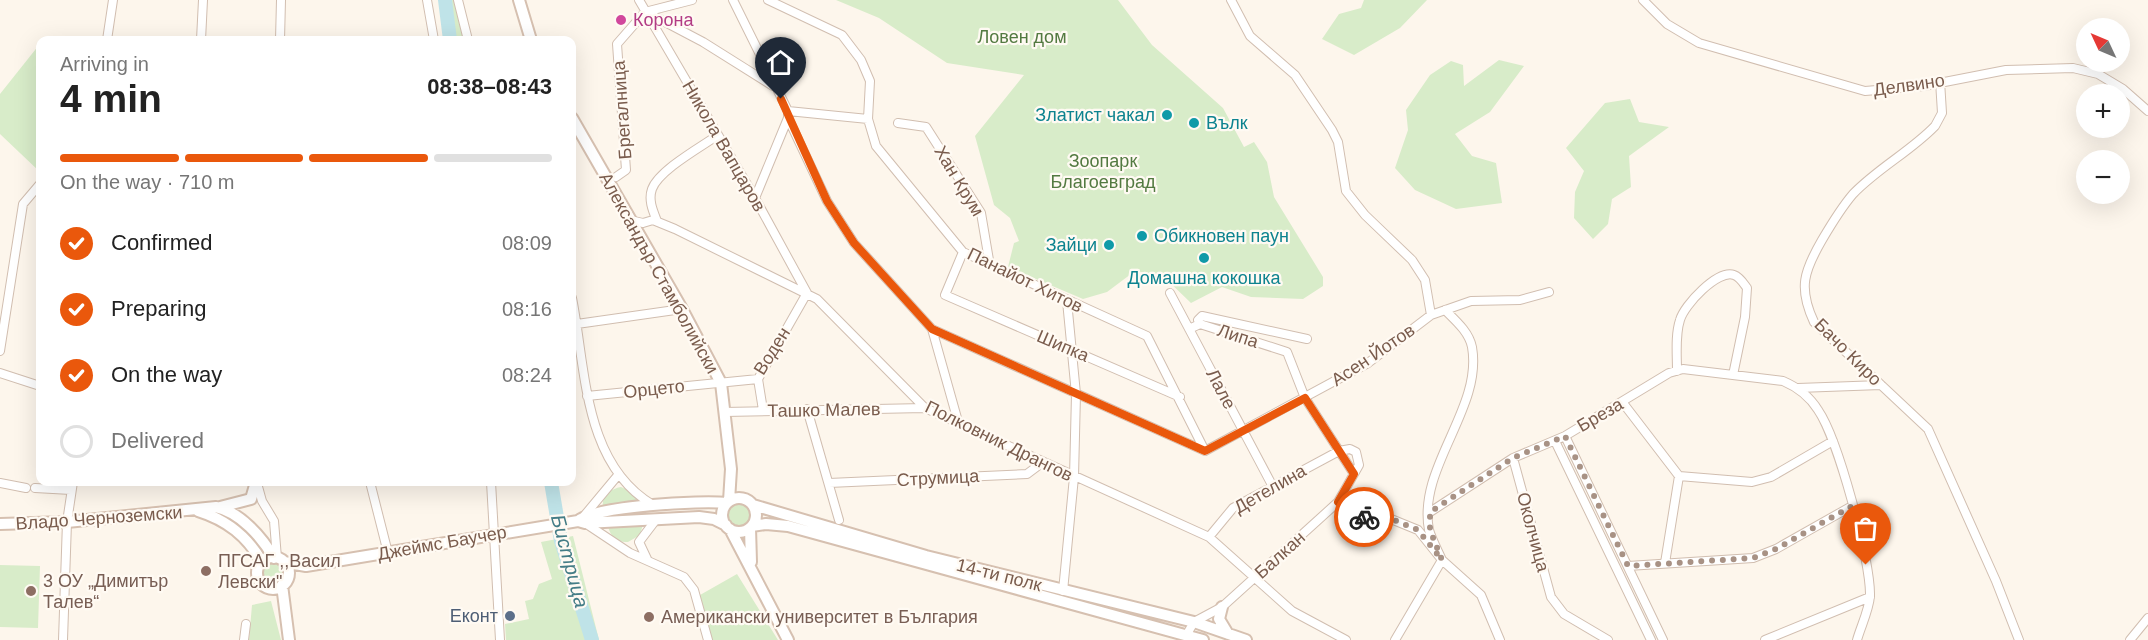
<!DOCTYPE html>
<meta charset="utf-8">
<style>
body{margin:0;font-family:Helvetica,sans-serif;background:#f6f6f6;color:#222;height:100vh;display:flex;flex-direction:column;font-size:22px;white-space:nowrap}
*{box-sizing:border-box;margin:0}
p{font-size:20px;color:#767676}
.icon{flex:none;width:33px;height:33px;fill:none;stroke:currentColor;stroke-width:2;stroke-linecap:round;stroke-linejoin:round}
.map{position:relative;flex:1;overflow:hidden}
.side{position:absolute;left:36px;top:36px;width:540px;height:450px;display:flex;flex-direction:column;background:#fff;border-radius:12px;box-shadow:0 6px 24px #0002}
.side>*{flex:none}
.needle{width:39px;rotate:314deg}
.fabs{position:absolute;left:2076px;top:18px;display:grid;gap:12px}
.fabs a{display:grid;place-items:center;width:54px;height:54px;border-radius:50%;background:#fff;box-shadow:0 6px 24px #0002;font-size:30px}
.pin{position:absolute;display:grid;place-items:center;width:51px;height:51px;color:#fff;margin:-62px -26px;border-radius:50% 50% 50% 0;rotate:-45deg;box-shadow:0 0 6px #0007}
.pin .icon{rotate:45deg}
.courier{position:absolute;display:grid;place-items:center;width:60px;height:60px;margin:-30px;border:4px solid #ea580c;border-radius:50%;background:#fff;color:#222;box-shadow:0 2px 8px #0007}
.summary em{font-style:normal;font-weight:700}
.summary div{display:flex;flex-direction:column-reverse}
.summary{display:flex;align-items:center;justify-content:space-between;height:102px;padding:0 24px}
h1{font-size:39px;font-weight:700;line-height:45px}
.bar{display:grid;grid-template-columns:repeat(4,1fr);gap:9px 6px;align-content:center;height:72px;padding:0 24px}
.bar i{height:8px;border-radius:4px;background:#e0e0e0}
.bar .active{background:#ea580c}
.bar p{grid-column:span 4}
ol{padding:0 24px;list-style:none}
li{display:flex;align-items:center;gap:18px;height:66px}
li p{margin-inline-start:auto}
li .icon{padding:6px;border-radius:50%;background:#ea580c;color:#fff;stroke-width:4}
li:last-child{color:#767676}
li i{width:33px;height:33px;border:3px solid #e0e0e0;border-radius:50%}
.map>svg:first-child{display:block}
</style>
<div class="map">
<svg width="2148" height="640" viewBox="0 0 2148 640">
<rect width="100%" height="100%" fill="#fdf6ec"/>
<path fill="#d8ecc9" d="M447 0H457L461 7 464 40H446Z
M836 0H1118L1152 45 1223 108 1244 147 1254 142 1267 162 1274 197 1323 277V286L1303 299 1251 297 1222 287 1191 303 1163 276 1135 271 1107 292 1083 299 1008 267 1014 243 1019 241 1010 218 994 205 975 136 1024 75 947 63 879 18Z
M1364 0H1427L1400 28 1354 55 1322 39 1339 14 1361 8Z
M39 45 40 47V172L0 134V94Z
M1499 60 1524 66 1490 112 1455 134 1472 156 1496 163 1502 203 1456 209 1415 190 1395 168 1408 130 1406 110 1430 75 1451 61 1463 65 1464 86Z
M1630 99 1639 122 1669 127 1629 156 1631 187 1612 199 1608 224 1593 239 1574 218 1575 192 1584 171 1566 148 1605 103Z
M621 487 634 493 638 502 603 508C601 496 610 489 621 487Z
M726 515a13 13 0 1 1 26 0a13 13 0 1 1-26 0Z
M643 524 640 535 628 542C618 543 610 537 608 526Z
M573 536 599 640H506L505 624 529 619 525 601 533 599 539 584 552 579 541 542Z
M260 573a13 13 0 1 1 26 0a13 13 0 1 1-26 0Z
M0 565 40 566 38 628 0 627Z
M737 574 778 640H712L700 595Z
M271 601 281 640H249L252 605Z"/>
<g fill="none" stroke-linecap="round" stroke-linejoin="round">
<path stroke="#bfe3e8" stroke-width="14" d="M445 0 450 40
M551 482 561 541 592 640"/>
<g stroke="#d1beb0" stroke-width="10">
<path id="street" d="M427 0 434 40
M458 0 468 40
M639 0 755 198 807 293 758 379
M733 0 788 111V118L827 201 854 243 932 329 1205 451
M768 0 842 35 861 60 870 81 868 119 876 146 963 252 1147 336 1205 451
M1231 0 1250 36 1295 75 1332 130 1338 142 1346 191 1365 215 1412 260 1425 280 1431 315
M1643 0 1667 24 1699 43 1865 91 1924 86 2006 70 2073 68 2098 74 2123 89 2148 111
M645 12 692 0
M646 12 703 42 773 86
M107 40 113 0
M201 40 203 0
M280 40 281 0
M1940 81 1942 113 1935 126C1911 151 1878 168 1853 194 1841 208 1832 223 1822 240 1804 271 1798 288 1814 322L1928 429 1996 581 2019 640
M788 111 868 119
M898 123 926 127 981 213 990 266
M616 177 626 170 617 44 645 12
M755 198 788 118
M630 220 643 223 653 220 675 229 817 299 925 408 1209 537 1292 611 1346 640
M657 221C653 211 648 200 652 189 659 170 701 147 718 135
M963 252 945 295 1180 397
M1170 293 1272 485
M572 298C586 368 583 464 653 505
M577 324 682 309
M1200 324 1198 320 1202 316 1307 339
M932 329 959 425
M1189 329 1200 324 1287 352 1305 398 1354 474
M0 351 23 204 40 184
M1677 371C1677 354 1675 335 1680 320 1684 305 1718 269 1734 275 1740 277 1744 284 1747 288L1745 317 1733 375
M0 373 40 386
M758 379 763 410
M1798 388 1881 385
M587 396 758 379
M1623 403 1679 476 1752 482 1771 477 1833 441
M807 409 839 520
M724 412 925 408
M1565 436 1663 640
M1555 441 1651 640
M1205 451 1368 363 1431 315 1471 301 1520 300 1549 292
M1513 458 1551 597 1564 614 1608 640
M370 482 388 553
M491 482 500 640
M0 483 26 488
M257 483 262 501 274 521 277 558
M829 483 1027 474 1043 462
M35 488 71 490
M1338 502 1358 517 1391 519 1418 530 1442 560 1481 595 1500 640
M1430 512 1513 458 1565 436 1669 373 1683 369 1783 381C1797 387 1810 397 1818 410 1838 439 1871 561 1870 596 1869 610 1861 626 1857 640
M584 516 619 474
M585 523 630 553 684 577 694 590 708 640
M647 559 639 542 655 521
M1442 560C1438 551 1432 540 1429 530 1417 467 1483 409 1472 347 1469 332 1456 321 1445 310
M1665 563 1679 476
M1628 566 1753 558 1776 549 1852 506
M1063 591 1074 477 1076 394 1067 301
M1187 634 1194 622 1222 607 1338 502 1359 465 1356 452 1350 449 1339 451 1233 508 1209 537
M63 640 67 522 73 482
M244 640 246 624
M1395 640 1442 560
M1765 640 1870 597
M2130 640 2148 618"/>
</g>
<g stroke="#d6c0b0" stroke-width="14">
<path id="secondary" d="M519 0 531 40
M572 118 682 309 721 383 731 469 729 501
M722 515a17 17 0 1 1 34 0a17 17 0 1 1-34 0Z
M753 505 926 556 1194 622 1246 640
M220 507 251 499 256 482
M198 511C227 520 247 536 262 562
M578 521C596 506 701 500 727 503
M0 524 67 522 216 507C240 512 262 537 274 558
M752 526 766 524 788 526 1203 640
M750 528 751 562
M730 529 788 640
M257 573a16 16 0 1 1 32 0a16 16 0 1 1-32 0Z
M284 562 306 566 578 521 585 523 699 517 714 519 726 525
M282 585 289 640
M1222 607 1219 619 1228 634"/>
</g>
<use href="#street" stroke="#fff" stroke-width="8"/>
<use href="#secondary" stroke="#fff" stroke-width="10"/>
</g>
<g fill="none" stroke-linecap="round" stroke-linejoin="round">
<path stroke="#a89285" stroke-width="6" stroke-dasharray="0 10.8" d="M1364 517 1392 519 1418 530 1442 560 1430 530V512L1513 458 1565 436 1628 566 1753 558 1776 549 1852 506 1866 565"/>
<path stroke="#ea580c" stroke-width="8" d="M781 99 827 201 854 243 932 329 1205 451 1305 398 1354 474 1338 502 1358 517H1364"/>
</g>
<circle fill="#d1479c" stroke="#fffaf3" stroke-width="2" cx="621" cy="20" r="6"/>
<g fill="#0f9aa8" stroke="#fffaf3" stroke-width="2">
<circle cx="1167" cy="115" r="6"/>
<circle cx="1194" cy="123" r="6"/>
<circle cx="1142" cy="236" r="6"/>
<circle cx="1109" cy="245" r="6"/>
<circle cx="1204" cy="258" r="6"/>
</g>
<g fill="#8d6e63" stroke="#fffaf3" stroke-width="2">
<circle cx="206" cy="571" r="6"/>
<circle cx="31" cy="591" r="6"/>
<circle cx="649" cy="617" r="6"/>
</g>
<circle fill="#5c6f8a" stroke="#fffaf3" stroke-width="2" cx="510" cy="616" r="6"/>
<g text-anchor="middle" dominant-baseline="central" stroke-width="4.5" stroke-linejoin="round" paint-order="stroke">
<g font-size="18" fill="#b23c85" stroke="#fffaf3" text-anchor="start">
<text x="633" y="20">Корона</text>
</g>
<g font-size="18" fill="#537a41" stroke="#fffaf3">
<text x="1022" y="37">Ловен дом</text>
<text x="1103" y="161">Зоопарк<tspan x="1103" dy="21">Благоевград</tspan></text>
</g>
<g font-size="18" fill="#7a5c4d" stroke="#fffaf3">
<text transform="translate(1909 85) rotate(-8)">Делвино</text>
<text transform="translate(622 110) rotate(-94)">Брегалница</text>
<text transform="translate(724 146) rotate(60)">Никола Вапцаров</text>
<text transform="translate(959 181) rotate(59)">Хан Крум</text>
<text transform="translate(659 273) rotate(61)">Александър Стамболийски</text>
<text transform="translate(1025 280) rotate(26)">Панайот Хитов</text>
<text transform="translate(1238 336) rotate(18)">Липа</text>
<text transform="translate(1063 346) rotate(23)">Шипка</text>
<text transform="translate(772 351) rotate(-58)">Воден</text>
<text transform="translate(1848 352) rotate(45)">Бачо Киро</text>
<text transform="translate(1373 355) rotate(-34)">Асен Йотов</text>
<text transform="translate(654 389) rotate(-6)">Орцето</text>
<text transform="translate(1221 389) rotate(62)">Лале</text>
<text transform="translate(824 410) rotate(-1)">Ташко Малев</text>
<text transform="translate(1600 415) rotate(-30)">Бреза</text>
<text transform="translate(999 441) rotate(26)">Полковник Дрангов</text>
<text transform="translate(938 478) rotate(-3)">Струмица</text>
<text transform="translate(1270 489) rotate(-30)">Детелина</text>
<text transform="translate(99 518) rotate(-4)">Владо Черноземски</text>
<text transform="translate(1533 532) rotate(75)">Околчица</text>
<text transform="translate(442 543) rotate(-10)">Джеймс Баучер</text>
<text transform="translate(1280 555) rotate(-42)">Балкан</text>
<text transform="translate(999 575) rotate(14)">14-ти полк</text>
</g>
<g font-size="18" fill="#0d838f" stroke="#fffaf3" text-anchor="end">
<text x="1155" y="115">Златист чакал</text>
<text x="1206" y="123" text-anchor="start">Вълк</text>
<text x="1154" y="236" text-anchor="start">Обикновен паун</text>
<text x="1097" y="245">Зайци</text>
<text x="1204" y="278" text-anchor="middle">Домашна кокошка</text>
</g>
<g font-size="18" fill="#785e54" stroke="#fffaf3" text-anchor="start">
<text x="218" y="561">ПГСАГ ,,Васил<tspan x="218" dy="21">Левски"</tspan></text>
<text x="43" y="581">3 ОУ „Димитър<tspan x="43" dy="21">Талев“</tspan></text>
<text x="661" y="617">Американски университет в България</text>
</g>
<g font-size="18" fill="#4e5e75" stroke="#fffaf3" text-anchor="end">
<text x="498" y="616">Еконт</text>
</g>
<g font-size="20" font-style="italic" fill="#437c86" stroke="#fffaf3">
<text transform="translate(570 561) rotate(75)">Бистрица</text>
</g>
</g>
</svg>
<div class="fabs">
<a><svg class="needle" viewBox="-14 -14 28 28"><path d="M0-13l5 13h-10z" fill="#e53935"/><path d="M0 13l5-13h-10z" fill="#767676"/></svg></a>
<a>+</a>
<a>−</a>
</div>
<div class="pin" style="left:1866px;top:565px;background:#ea580c"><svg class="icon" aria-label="bag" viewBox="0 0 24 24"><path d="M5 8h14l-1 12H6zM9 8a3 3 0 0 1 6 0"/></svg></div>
<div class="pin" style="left:781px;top:99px;background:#1f2937"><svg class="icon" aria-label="home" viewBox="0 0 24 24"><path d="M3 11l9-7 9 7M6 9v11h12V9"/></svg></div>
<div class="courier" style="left:1364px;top:517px"><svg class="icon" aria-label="bike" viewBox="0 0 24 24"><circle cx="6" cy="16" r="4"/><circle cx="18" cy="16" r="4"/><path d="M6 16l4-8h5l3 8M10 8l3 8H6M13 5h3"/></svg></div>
<section class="side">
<div class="summary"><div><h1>4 min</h1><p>Arriving in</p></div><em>08:38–08:43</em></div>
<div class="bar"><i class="active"></i><i class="active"></i><i class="active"></i><i></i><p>On the way · 710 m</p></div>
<ol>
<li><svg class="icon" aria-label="check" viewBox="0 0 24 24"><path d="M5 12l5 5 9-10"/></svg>Confirmed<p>08:09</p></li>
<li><svg class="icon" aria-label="check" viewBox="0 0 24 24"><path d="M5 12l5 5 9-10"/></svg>Preparing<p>08:16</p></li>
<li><svg class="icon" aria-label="check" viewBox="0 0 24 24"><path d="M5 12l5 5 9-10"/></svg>On the way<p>08:24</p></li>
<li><i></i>Delivered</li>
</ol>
</section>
</div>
